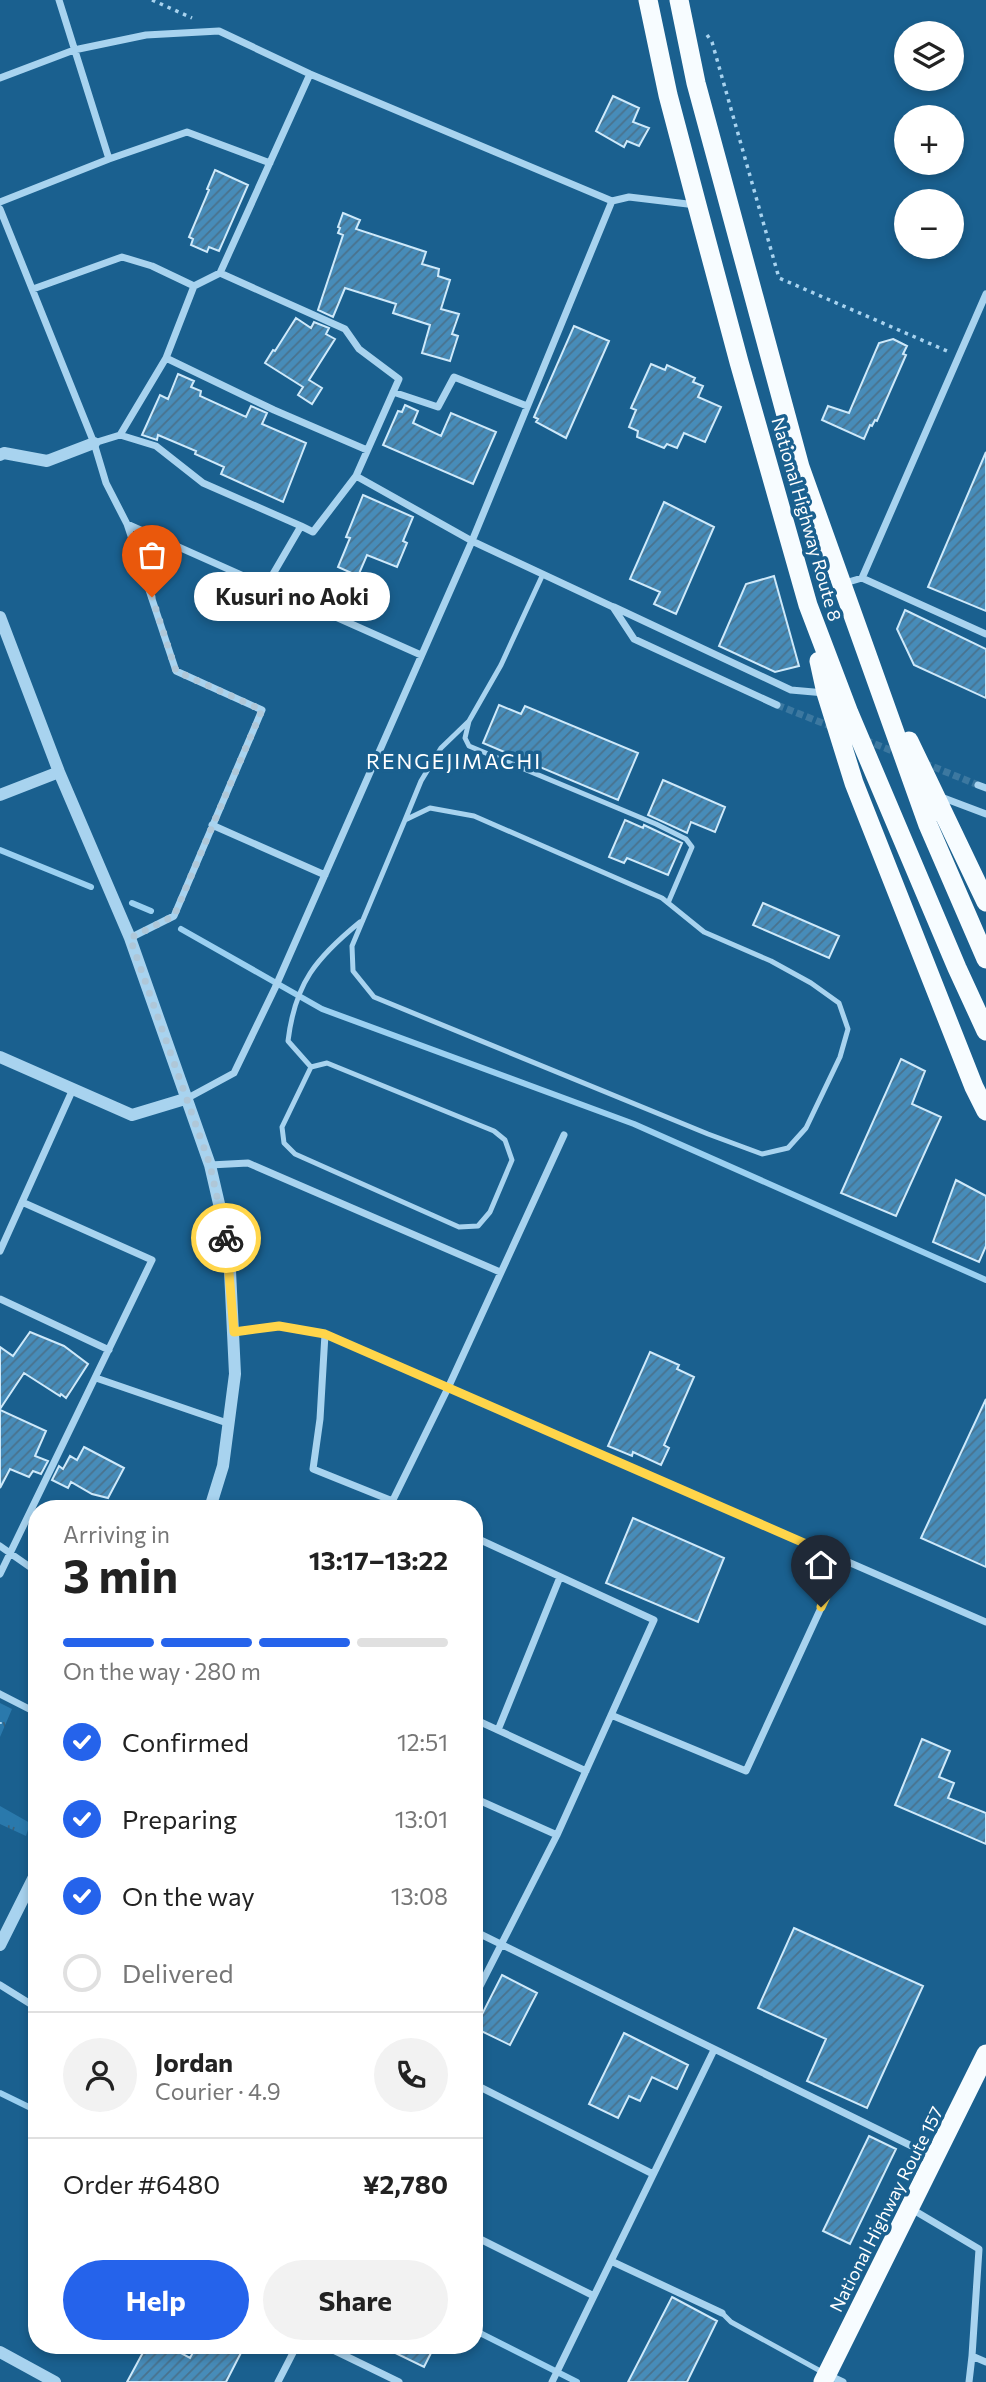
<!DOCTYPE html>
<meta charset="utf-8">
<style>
body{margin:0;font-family:Commissioner,sans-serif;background:#f2f2f2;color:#222;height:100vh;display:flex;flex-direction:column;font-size:26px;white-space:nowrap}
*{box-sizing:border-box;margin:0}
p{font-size:23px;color:#767676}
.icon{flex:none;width:38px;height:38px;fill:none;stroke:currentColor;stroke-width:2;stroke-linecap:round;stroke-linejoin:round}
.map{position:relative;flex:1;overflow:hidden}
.sheet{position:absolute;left:28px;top:1500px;width:455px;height:854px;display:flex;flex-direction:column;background:#fff;border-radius:28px;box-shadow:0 4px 10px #0003}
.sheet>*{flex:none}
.controls{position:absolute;left:894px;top:21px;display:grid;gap:14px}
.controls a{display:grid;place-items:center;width:70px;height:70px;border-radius:50%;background:#fff;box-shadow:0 4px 10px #0003;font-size:35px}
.pin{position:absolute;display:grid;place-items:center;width:60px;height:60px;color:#fff;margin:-72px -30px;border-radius:50% 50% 50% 0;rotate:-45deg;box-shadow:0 0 7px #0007}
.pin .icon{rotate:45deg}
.courier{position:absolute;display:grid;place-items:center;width:70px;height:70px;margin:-35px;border:5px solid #ffd54a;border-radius:50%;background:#fff;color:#222;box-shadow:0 2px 9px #0007}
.bubble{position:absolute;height:49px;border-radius:24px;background:#fff;box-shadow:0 4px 10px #0003;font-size:23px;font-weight:700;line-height:49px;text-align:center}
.headline em{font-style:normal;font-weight:700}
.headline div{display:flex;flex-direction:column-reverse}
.headline{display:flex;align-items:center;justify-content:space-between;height:119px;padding:0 35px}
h1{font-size:46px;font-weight:700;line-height:52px}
.bar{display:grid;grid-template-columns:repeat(4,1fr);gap:10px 7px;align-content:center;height:84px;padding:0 35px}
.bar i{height:9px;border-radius:5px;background:#e0e0e0}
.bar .selected{background:#2563eb}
.bar p{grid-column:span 4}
.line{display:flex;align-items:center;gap:18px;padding:0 35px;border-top:2px solid #e0e0e0}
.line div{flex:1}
.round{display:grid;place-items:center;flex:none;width:74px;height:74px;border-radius:37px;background:#f2f2f2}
ol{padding:0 35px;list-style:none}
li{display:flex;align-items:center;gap:21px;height:77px}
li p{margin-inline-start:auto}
li .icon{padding:7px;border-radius:50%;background:#2563eb;color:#fff;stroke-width:4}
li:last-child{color:#767676}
li i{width:38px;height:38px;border:4px solid #e0e0e0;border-radius:50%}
.primary-button{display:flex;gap:14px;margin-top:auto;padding:14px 35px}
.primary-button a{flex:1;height:80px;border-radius:42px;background:#2563eb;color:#fff;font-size:28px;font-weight:700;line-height:80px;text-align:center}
.primary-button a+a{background:#f2f2f2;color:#222}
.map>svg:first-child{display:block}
</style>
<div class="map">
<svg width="986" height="2382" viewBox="0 0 986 2382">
<defs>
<pattern id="park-tufts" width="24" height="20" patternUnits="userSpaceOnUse" patternTransform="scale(1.75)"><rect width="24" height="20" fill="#2a79ac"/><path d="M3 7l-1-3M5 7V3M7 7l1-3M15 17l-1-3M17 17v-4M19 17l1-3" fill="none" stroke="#3b627c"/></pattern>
<pattern id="building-hatch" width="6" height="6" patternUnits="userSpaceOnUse" patternTransform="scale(1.75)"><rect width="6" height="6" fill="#478cb9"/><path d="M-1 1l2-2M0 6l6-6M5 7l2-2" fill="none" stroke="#49728d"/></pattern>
</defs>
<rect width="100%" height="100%" fill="#1a608f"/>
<path fill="url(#park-tufts)" d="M0 1703 12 1709 0 1737Z
M0 1806 30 1823 26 1836 0 1824Z"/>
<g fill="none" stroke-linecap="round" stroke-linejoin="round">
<path stroke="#9bd0f1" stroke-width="6" d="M0 850 91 887
M132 903 151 911
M181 929 322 1009 634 1124 986 1280
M0 2093 37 2111
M474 2330 577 2382"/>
</g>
<path fill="url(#building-hatch)" stroke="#cee9fa" stroke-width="2" d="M613 96 639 108 633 122 649 128 639 146 627 141 624 147 596 131Z
M215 170 248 185 219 251 209 247 207 252 191 245 193 239 189 237 209 190 207 189Z
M343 213 360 220 356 229 426 252 422 264 439 269 438 276 450 280 441 309 459 314 452 334 458 336 450 361 422 353 430 325 393 313 396 304 345 288 333 317 318 310 343 235 338 233 340 228 338 227Z
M296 318 311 328 314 322 329 328 326 334 335 339 309 380 322 388 312 404 298 395 303 387 265 363 273 350 275 351Z
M574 326 609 341 566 438 536 422 538 419 534 417Z
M893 339 907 346 903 354 906 355 877 421 875 420 872 426 870 425 864 439 822 420 828 406 849 413 879 343Z
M651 364 665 370 667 365 695 378 693 382 703 386 698 397 721 407 705 442 684 433 677 448 667 444 664 448 637 437 638 431 629 427 636 410 631 408Z
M178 374 194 381 191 387 201 391 200 396 246 417 251 406 267 413 262 424 306 443 283 502 221 474 224 467 195 454 196 451 158 435 157 440 142 435 160 395 168 399Z
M405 405 418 411 413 423 441 436 451 413 496 432 473 484 383 445 398 411 402 412Z
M986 452V611L928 587Z
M363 495 413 517 403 541 407 543 397 567 367 555 358 576 338 567 350 538 346 537Z
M664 502 714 527 676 614 654 604 660 592 630 579Z
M774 576 799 666 775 672 719 646 746 584Z
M905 610 986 649V698L914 665 897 629Z
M499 705 521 714 525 706 638 753 618 800 483 743Z
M663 780 725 807 715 832 691 822 687 833 648 815Z
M625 820 643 828 644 825 682 843 668 875 627 858 624 863 609 857Z
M763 903 839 936 829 958 753 925Z
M901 1059 925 1071 912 1104 941 1117 896 1216 841 1193Z
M956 1180 986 1196V1246L979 1262 933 1242Z
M30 1332 64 1346 88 1364 66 1398 61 1394 60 1396 24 1373 0 1409V1347L13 1356Z
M650 1352 679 1365 677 1369 694 1377 664 1445 669 1448 661 1465 633 1452 632 1456 608 1446Z
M986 1399V1567L921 1538Z
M0 1410 46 1431 35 1456 48 1461 41 1474 33 1471 29 1477 10 1469 0 1488Z
M84 1447 124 1468 108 1498 92 1494 71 1482 68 1488 52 1480 59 1466 63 1469 70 1456 77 1460Z
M633 1518 724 1558 698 1622 606 1583Z
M922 1739 950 1751 939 1777 954 1783 948 1798 986 1813V1844L895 1805Z
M794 1928 923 1986 867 2108 807 2081 826 2039 758 2008Z
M502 1975 537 1993 510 2045 475 2028Z
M624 2033 688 2065 677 2089 652 2077 640 2101 629 2096 618 2118 589 2104Z
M869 2136 896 2149 850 2244 823 2231Z
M672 2297 717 2321 687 2382H628Z
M147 2345H166L190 2358 197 2345H245L226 2382H127Z
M379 2345H435L424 2367Z"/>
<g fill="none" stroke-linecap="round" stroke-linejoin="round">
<path stroke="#3c78a0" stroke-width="7" stroke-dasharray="7 3.5" stroke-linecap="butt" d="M777 705 835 728
M865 740 900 754
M924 763 978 785"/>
<path stroke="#a8d3ef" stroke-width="3.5" stroke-dasharray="3.5 5" stroke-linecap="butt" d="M152 0 192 18
M707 35 712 42 779 278 947 351
M0 1722V1724"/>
<path stroke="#a8d3ef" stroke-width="5" d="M543 574 501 665 469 721 465 738 469 746 656 824 686 839 692 847 668 903
M430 808 474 816 662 898 704 932 771 961 811 983 839 1003 848 1029 840 1057 806 1128 788 1148 762 1154 708 1134 374 997 353 971 352 946 405 820Z
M405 820 421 781 441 748 469 721
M327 1063 494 1131 505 1140 512 1160 490 1212 478 1226 459 1227 295 1154 284 1143 282 1127 311 1067Z
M311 1067 288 1041C295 983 316 958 360 922
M722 2313 731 2322 824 2373"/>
<path stroke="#a8d3ef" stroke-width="7" d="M0 78 74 50 146 35 219 31 310 74 612 201
M109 159 187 132 270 163
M0 202 109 159 59 0
M0 209 94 443
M220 273 345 329 359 349 399 379 356 476 313 532 301 526 266 586
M194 286 166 358 120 435 94 443 106 483 127 524 421 655
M33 289 122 257 152 266 194 286 220 273 310 74
M166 358 274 410 367 450
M393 392 438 407 454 377 527 406
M120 435 156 446 203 483 301 526
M356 476 472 541 613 607 634 639 777 705
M127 524 176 671 262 710 174 916 130 938
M862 578 986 634
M845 583 862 578 986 294
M614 607 791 690 825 693
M978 785 986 788
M941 797 986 814
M212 825 325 875
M186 1099 234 1073 275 988 472 541 612 201 629 197 696 205
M210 1165 248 1163 500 1272
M0 1251 73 1089
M0 1299 109 1350
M234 1332 279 1326 325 1334 986 1622
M325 1334 320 1419 313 1469 410 1508
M96 1378 230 1424
M389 1508 448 1388 564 1135
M474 1537 654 1620 557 1835 474 1998
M0 1546 37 1572
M0 1574 152 1260 22 1202
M0 1694 37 1713
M611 1715 746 1771 843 1560
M474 1719 586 1771
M498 1730 560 1577
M474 1798 557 1835
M474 1931 932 2156
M0 1985 37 2008
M474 2084 653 2174
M910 2208 979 2249 972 2356 986 2362
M474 2236 594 2296
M611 2261 722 2313
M323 2345 399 2382
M828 2375 843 2382
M278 2382 297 2345
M552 2382 714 2050
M969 2382 972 2356"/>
<path stroke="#a8d3ef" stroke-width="12" d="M0 455 4 453 47 461 94 443
M0 617 59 772 130 938 210 1165 223 1221 230 1271 235 1374 223 1466 210 1508
M0 795 59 772
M0 1057 132 1115 185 1099
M0 1945 37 1871
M0 2352 55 2382"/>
<path stroke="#f7fcff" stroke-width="19" d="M648 0 668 95 697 205 739 362 808 605 849 713 957 968 986 1031
M679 0 696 83 800 467 928 825 986 959
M819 661 826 693 854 783 974 1087 986 1111
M909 741 986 902
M823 2382 986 2054"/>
</g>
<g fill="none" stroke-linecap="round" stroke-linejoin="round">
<path stroke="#afc7d8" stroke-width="7" stroke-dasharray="0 12.6" d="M152 597 176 671 262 710 174 916 130 938 210 1165 226 1238"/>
<path stroke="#ffd54a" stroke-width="9" d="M226 1238 234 1332 279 1326 325 1334 843 1560 821 1607"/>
</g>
<g text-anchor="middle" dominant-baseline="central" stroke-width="7" stroke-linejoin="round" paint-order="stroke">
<g font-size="18" fill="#fff" stroke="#1a608f">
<text transform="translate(807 519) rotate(74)">National Highway Route 8</text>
<text transform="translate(886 2209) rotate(-63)">National Highway Route 157</text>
</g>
<g font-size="21" letter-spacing="2" fill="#fff" stroke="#1a608f">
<text x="454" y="760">RENGEJIMACHI</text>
</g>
</g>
</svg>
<div class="controls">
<a><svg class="icon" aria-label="layers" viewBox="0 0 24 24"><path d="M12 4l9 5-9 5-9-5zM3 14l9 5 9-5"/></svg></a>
<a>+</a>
<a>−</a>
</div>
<div class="pin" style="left:152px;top:597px;background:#ea580c"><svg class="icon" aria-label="bag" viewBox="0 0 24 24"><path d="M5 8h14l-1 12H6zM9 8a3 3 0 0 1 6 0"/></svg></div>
<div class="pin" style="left:821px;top:1607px;background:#1f2937"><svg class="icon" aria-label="home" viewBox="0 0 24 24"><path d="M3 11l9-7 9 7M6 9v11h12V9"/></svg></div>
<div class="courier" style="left:226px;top:1238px"><svg class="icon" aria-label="bike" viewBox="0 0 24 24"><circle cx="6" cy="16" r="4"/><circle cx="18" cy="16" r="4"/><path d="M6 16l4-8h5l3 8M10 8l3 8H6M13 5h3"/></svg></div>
<div class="bubble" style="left:194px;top:572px;width:196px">Kusuri no Aoki</div>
<section class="sheet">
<div class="headline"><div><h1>3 min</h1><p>Arriving in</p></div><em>13:17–13:22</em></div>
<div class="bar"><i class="selected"></i><i class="selected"></i><i class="selected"></i><i></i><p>On the way · 280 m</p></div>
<ol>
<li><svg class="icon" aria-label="check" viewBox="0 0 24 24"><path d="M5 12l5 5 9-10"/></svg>Confirmed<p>12:51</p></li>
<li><svg class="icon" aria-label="check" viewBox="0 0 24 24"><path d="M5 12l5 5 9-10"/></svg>Preparing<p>13:01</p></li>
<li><svg class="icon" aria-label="check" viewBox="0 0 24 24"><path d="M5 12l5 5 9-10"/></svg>On the way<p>13:08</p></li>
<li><i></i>Delivered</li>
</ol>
<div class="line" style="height:126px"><a class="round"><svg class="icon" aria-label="person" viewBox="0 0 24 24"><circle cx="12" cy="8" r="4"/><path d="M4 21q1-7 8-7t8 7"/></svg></a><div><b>Jordan</b><p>Courier · 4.9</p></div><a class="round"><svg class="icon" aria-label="phone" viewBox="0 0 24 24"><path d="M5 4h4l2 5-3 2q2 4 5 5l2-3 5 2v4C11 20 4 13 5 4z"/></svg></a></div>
<div class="line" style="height:91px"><div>Order #6480</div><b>¥2,780</b></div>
<div class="primary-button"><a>Help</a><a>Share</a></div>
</section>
</div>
